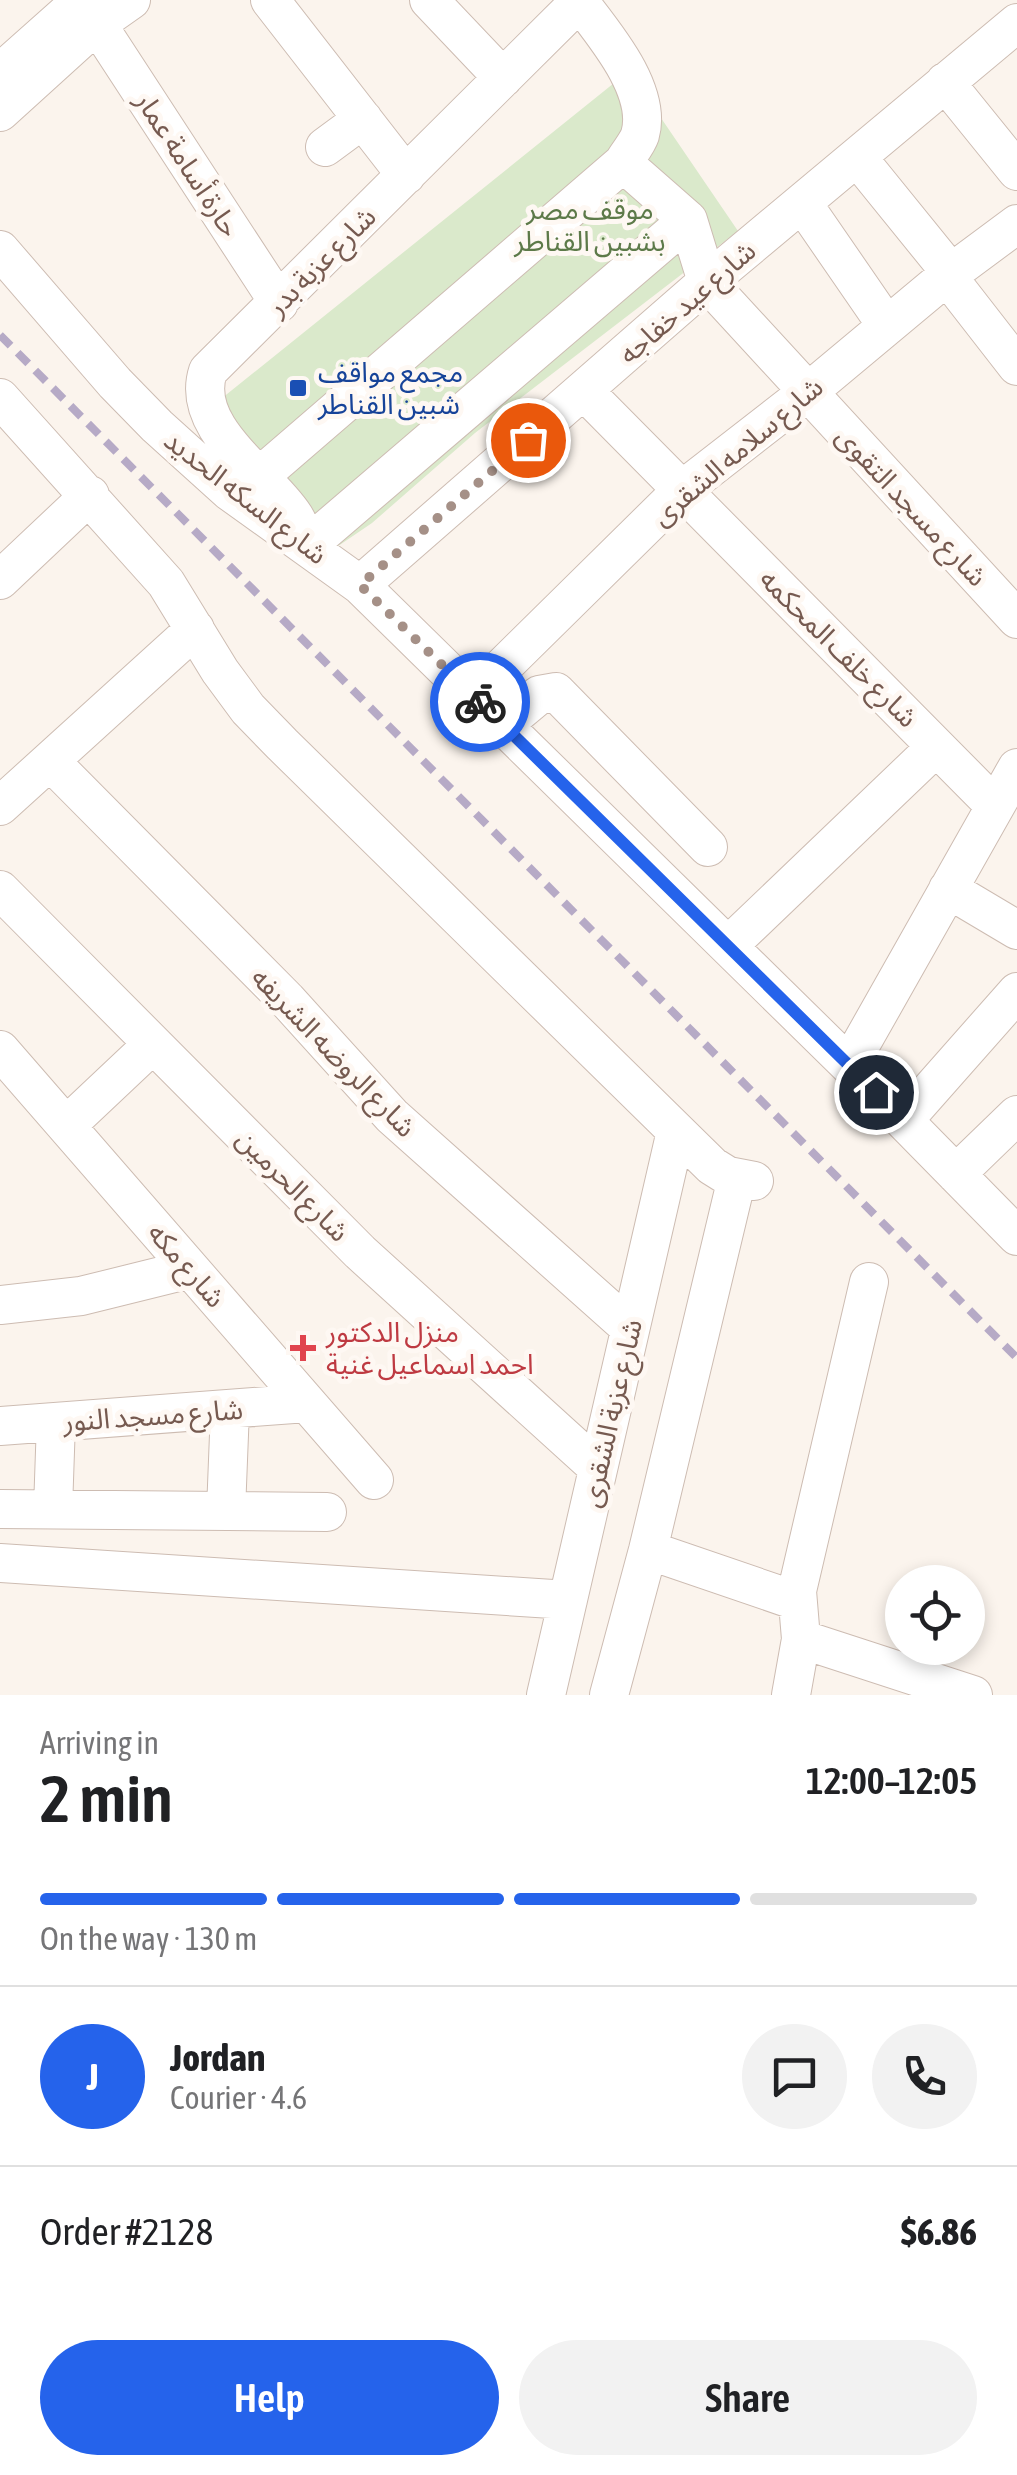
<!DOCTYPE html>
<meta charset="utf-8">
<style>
body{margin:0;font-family:"Asap Condensed","Noto Sans Arabic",sans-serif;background:#f2f2f2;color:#202124;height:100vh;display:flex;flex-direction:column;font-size:38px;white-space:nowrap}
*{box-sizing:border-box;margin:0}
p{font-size:32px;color:#757577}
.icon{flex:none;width:55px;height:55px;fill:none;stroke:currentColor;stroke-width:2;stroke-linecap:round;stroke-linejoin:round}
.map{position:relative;height:1695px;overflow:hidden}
.details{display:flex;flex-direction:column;background:#fff;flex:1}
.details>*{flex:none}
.fabs{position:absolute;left:885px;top:1565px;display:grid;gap:20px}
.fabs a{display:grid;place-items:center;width:100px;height:100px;border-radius:50%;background:#fff;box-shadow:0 5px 15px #0003;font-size:50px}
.pin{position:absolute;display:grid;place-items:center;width:85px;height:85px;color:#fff;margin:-42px;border:5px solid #fff;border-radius:50%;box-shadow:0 2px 10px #0007}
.courier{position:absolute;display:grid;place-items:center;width:100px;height:100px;margin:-50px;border:8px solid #2563eb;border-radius:50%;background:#fff;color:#222;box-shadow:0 2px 12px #0007}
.summary em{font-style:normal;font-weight:600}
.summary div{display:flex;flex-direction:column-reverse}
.summary{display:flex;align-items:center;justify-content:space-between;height:170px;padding:0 40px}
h1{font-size:65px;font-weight:600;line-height:75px}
.bar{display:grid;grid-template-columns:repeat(4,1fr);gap:15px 10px;align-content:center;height:120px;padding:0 40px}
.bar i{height:12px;border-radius:8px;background:#e0e0e0}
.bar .current{background:#2563eb}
.bar p{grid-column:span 4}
.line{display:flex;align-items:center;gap:25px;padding:0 40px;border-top:2px solid #e0e0e0}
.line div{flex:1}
.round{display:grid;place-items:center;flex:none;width:105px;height:105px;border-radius:52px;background:#f2f2f2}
.button{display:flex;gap:20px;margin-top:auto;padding:20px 40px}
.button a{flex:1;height:115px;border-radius:60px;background:#2563eb;color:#fff;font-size:40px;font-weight:600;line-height:115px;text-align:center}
.button a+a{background:#f2f2f2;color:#202124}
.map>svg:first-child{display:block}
</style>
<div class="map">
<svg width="1017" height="1695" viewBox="0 0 1017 1695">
<rect width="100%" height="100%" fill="#fbf4ed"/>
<path fill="#dae9cb" d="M629 71 738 231 475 433 372 523 322 557 196 419Z"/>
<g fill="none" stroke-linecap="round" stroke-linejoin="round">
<g stroke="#cdbcb2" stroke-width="40">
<path id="minor" d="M270 0 406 175
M429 0 503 78
M581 0 208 371C189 429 267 474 294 516 300 525 303 537 307 546L688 220
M97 24 279 303
M0 73 82 0
M945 82 1017 171
M0 112 97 24 131 0
M325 147 363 119
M857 157 951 273
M623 163 688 220 707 282 1017 619
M803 204 887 326
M0 250 115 383 157 426 229 491 360 585 849 1065 1017 1236
M947 276 1017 366
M585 392 995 806
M0 398 166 583 220 671 248 709 282 744 712 1166 728 1176 754 1181
M260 476 623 163C628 154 637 144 640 135 653 90 603 33 578 0
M0 580 90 495
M360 585 707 282 1017 23
M473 696 682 490 808 392 947 276 1017 224
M503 725 539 695 556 692 708 847
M50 761 287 1000 392 1116 630 1328
M0 806 195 629
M948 889 1017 930
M0 890 360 1252 598 1468
M728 946 936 747
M0 1050 374 1480
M849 1065 1017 768
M904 1120 1017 992
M66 1126 153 1044
M956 1174 1017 1115
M0 1305 81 1296 190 1269
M0 1426 307 1403
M0 1509 327 1512
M53 1509 56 1422
M226 1511 230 1409
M648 1550 797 1601
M0 1563 568 1600
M801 1639 973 1695
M546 1695 676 1131
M609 1695 648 1550 737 1178
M791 1695 801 1639 797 1591 869 1282"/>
</g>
<use href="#minor" stroke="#fff" stroke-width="38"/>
<path stroke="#b6aac6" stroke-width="8" stroke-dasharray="15 10" stroke-linecap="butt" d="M0 335 1017 1358"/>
</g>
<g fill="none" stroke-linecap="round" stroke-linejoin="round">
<path stroke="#a59087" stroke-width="10" stroke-dasharray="0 18" d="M480 702 360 585 528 440"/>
<path stroke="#2563eb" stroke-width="12" d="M480 702 876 1092"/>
</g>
<rect fill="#1a4fb4" stroke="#fef8f3" stroke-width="4" x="288" y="378" width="20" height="20" rx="5"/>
<path fill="#e0444e" stroke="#fef8f3" stroke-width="4" d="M298 1333h10v10h10v10h-10v10h-10v-10h-10v-10h10z"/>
<g text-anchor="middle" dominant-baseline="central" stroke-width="10" stroke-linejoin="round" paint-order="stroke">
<g font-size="28" fill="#765a50" stroke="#fef8f3">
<text transform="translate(188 164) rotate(57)">حارة أسامة عمار</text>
<text transform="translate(321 261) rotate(-45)">شارع عزبة بدر</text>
<text transform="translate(687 302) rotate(-41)">شارع عيد خفاجه</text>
<text transform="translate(737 451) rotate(-40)">شارع سلامه الشقرى</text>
<text transform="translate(246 497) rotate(38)">شارع السكه الحديد</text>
<text transform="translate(912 506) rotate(47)">شارع مسجد التقوى</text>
<text transform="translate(839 648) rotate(45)">شارع خلف المحكمه</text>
<text transform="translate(334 1052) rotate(46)">شارع الروضه الشريفه</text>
<text transform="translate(293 1185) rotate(45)">شارع الحرمين</text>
<text transform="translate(187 1265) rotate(49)">شارع مكه</text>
<text transform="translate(611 1413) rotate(-77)">شارع عزبة الشقرى</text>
<text transform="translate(153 1415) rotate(-4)">شارع مسجد النور</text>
</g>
<g font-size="28" fill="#5d7a49" stroke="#fef8f3">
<text x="590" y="209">موقف مصر<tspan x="590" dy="32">بشبين القناطر</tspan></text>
</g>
<g font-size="28" fill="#164399" stroke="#fef8f3" text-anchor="start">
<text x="318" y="372">مجمع مواقف<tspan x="318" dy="32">شبين القناطر</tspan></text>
</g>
<g font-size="28" fill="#be3a42" stroke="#fef8f3" text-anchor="start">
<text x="326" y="1332">منزل الدكتور<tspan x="326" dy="32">احمد اسماعيل غنية</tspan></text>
</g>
</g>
</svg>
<div class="fabs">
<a><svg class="icon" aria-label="locate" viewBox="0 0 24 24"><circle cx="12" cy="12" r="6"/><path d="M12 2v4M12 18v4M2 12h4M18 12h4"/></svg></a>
</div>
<div class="pin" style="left:528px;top:440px;background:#ea580c"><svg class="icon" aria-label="bag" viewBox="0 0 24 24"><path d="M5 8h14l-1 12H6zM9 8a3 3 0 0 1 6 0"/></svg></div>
<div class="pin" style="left:876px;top:1092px;background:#1f2937"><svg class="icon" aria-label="home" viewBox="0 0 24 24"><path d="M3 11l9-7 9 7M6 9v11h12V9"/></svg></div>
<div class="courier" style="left:480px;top:702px"><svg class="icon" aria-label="bike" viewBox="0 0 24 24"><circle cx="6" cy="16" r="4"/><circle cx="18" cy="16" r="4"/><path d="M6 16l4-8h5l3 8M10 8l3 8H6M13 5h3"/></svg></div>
</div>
<section class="details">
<div class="summary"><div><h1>2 min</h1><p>Arriving in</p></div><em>12:00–12:05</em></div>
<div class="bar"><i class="current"></i><i class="current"></i><i class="current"></i><i></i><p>On the way · 130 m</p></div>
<div class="line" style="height:180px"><b class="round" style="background:#2563eb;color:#fff">J</b><div><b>Jordan</b><p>Courier · 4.6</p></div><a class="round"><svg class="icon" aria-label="chat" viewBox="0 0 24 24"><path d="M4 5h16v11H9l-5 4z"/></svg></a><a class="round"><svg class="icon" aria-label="phone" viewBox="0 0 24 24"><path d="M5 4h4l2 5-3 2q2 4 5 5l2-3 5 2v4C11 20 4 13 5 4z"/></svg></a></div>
<div class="line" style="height:130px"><div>Order #2128</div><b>$6.86</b></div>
<div class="button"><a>Help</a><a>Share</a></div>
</section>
